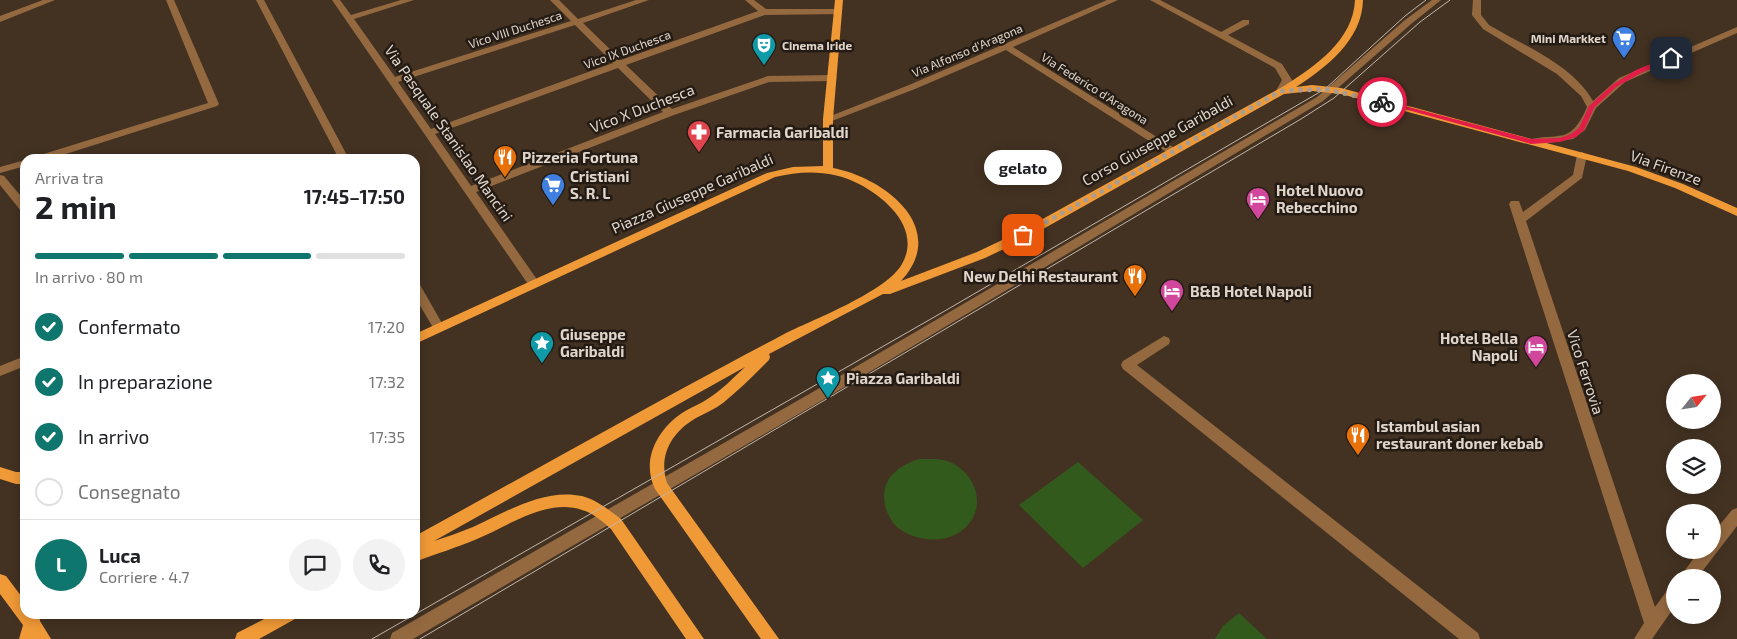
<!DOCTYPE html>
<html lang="it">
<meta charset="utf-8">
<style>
body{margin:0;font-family:"Exo 2",sans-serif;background:#f2f2f2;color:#202124;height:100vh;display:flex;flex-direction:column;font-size:19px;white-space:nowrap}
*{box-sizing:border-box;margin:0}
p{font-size:16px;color:#757577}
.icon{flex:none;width:28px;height:28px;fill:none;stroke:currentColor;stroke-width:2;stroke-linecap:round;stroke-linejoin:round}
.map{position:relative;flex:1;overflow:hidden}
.drawer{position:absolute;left:20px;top:154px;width:400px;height:465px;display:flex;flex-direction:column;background:#fff;border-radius:15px;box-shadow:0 2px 12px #0003}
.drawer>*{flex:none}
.needle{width:32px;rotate:60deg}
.controls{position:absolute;left:1666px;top:374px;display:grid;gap:10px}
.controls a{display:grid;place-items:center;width:55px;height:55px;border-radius:50%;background:#fff;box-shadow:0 2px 12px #0003;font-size:25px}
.pin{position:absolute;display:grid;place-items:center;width:42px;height:42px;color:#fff;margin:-21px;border-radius:10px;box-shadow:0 2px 8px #0006}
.courier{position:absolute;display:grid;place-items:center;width:50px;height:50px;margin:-25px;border:4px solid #e11d48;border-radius:50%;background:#fff;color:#222;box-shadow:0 1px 6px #0007}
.bubble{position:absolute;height:35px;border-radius:18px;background:#fff;box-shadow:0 2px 12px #0003;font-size:16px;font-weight:700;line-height:35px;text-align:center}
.overview em{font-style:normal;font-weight:700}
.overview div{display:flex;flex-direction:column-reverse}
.overview{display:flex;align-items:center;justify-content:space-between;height:85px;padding:0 15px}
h1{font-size:32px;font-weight:700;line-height:38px}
.bar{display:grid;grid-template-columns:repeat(4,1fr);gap:8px 5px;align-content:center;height:60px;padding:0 15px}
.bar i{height:6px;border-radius:4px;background:#e0e0e0}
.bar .selected{background:#0f766e}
.bar p{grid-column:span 4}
.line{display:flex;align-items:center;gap:12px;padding:0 15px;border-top:1px solid #e0e0e0}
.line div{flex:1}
.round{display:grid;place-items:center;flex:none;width:52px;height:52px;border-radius:26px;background:#f2f2f2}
ol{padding:0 15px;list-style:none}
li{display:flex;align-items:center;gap:15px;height:55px}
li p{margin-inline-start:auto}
li .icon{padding:5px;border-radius:50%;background:#0f766e;color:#fff;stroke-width:4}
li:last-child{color:#757577}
li i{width:28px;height:28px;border:2px solid #e0e0e0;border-radius:50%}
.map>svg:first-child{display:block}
</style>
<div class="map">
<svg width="1737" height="639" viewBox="0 0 1737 639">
<rect width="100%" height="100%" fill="#433222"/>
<path fill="#335a1d" d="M919 459C930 459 940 458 950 462 976 474 987 506 966 527 947 546 910 542 893 523 890 518 886 511 885 505 880 480 897 466 919 459Z
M1078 462 1143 520 1083 568 1019 505Z
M1239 613 1267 639H1215L1223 626Z"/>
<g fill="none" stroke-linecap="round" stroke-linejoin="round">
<path fill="#946940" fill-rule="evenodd" d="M43 0H55L0 22V16Z
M166 0H174L219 104 217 106 50 159H33L34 157 208 103Z
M256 0H264L349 159H339Z
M332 0H340L351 15 401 0H414L354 19 395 77 571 21 550 0H559L578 19 636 0H649L583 23 621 60 758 11 745 0H754L766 9H838L842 12 841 14 765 15 626 65 672 109 768 76 832 75 837 78 832 81 769 82 674 115 476 192 538 281 540 284 534 288 530 287ZM575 25 613 63 431 129 398 82ZM618 68 663 112 471 186 435 134Z
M1107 0H1118L1013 47 1176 149 1177 151 1176 153H1168L1006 50 915 89 832 121H824L823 119 909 85Z
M1150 0H1160L1221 32 1243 20H1249V24L1228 35 1282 64 1292 80 1284 93 1281 94 1276 91 1282 80 1275 68Z
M1432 0H1441L1411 24 1323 101 821 401 413 639H390L392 633 811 393 1317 97 1405 20Z
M1473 0H1481V15L1489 25C1524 46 1572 64 1593 101L1619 78 1737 27V33L1625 82 1596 108 1585 130 1573 139 1543 144 1531 145 1526 142 1527 140C1560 132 1570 146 1587 107L1581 96 1557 74 1483 29 1472 15Z
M1582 152 1587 155 1582 178 1526 221 1655 607 1669 588 1675 586V606L1652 639H1634L1644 623 1509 204 1511 201H1519L1523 212 1573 175 1577 155Z
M25 160V166L0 173V167Z
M0 175 4 176 25 201V212L21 211 0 185Z
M415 282 419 283 443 325 445 328 443 331H435L415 297Z
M1164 336 1169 338 1170 341 1169 344 1137 365 1478 633 1480 639H1459L1123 369 1121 365 1123 361Z
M25 356V366L0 376V366Z
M1737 508V526L1697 578H1679L1700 550H1712V534L1732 510Z"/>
<path fill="#f09937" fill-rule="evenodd" d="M835 0H843L833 119V168C885 178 950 228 901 281L977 252 1019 232 1284 86C1315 66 1353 41 1355 0H1363C1362 40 1327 67 1296 87L1312 85 1341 88 1636 167 1683 184 1737 208V216L1675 188 1628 171 1341 94 1312 91 1284 94 1027 238 985 258 890 294H883L769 354 770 357 769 360C754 375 739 390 723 403 715 409 705 413 696 418 672 432 658 455 667 483L779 639H761L655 489C641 460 657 430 682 413 691 407 701 404 709 398 722 390 733 378 745 367L434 541C447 537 460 532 473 527 506 512 544 488 582 496 597 500 609 510 621 519L704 639H686L611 529C602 521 593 513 582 510 547 498 508 526 477 539 456 548 435 554 415 562V536C519 479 622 421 726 365 746 354 766 344 786 333 815 319 887 291 902 264 921 230 888 199 859 184 833 170 803 170 775 177L415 344V334L767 173 793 167 823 166V119Z
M0 467 16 472H25V484H16L0 479Z
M0 574 6 576 25 601V614H39L40 621 51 639H19L23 625 0 594Z
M274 614H297L295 619 259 639H235L237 633Z"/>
<path stroke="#c1b5aa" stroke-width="1" d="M372 639 943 312 1325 89 1405 16 1426 0
M420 639 1301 119 1334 98 1420 22 1450 0"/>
</g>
<path fill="#e11d48" d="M1671 56 1674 59 1641 73 1616 87 1594 108 1584 130 1576 137 1560 142 1531 144 1379 102 1382 100 1531 139 1560 138 1571 134 1579 128 1589 106 1612 85 1636 70Z"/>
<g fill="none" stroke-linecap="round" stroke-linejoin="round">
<path stroke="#a99c90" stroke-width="5" stroke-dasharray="0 9" d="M1023 235 1281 91 1325 89 1382 102"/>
</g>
<defs>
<g id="supermarket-pin" transform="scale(1.25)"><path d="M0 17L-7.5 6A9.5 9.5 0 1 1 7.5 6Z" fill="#3f7fe0" stroke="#241c14"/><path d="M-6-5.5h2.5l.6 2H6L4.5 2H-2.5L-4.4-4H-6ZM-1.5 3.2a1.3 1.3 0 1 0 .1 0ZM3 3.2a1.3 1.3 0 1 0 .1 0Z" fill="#fff"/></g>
<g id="theatre-pin" transform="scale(1.25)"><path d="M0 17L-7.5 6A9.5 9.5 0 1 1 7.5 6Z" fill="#0f9aa8" stroke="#241c14"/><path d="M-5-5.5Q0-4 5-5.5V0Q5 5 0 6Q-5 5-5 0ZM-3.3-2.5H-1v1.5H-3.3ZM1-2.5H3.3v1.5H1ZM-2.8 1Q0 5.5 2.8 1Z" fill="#fff"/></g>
<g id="pharmacy-pin" transform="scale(1.25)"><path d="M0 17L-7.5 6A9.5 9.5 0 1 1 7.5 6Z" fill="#e0444e" stroke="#241c14"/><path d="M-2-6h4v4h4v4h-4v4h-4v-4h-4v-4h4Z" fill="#fff"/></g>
<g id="restaurant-pin" transform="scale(1.25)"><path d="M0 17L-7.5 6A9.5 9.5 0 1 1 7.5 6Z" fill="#e8710a" stroke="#241c14"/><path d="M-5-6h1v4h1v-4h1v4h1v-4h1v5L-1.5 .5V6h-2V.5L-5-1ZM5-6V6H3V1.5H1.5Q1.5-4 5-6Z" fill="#fff"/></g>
<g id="hotel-pin" transform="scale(1.25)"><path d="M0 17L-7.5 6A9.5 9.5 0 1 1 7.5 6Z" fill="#d1479c" stroke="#241c14"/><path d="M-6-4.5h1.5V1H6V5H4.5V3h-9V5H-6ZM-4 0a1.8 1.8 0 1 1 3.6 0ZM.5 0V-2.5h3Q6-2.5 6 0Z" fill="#fff"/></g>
<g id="sight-pin" transform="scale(1.25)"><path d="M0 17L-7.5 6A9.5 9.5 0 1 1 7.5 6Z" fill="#0f9aa8" stroke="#241c14"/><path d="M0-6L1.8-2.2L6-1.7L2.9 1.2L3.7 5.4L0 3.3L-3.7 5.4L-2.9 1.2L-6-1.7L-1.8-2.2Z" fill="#fff"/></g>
</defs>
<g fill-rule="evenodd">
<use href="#supermarket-pin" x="1624" y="38"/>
<use href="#theatre-pin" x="764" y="45"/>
<use href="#pharmacy-pin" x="699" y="132"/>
<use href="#restaurant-pin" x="505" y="157"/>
<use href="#supermarket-pin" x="553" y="185"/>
<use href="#hotel-pin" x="1258" y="199"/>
<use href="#restaurant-pin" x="1135" y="276"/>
<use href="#hotel-pin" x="1172" y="291"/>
<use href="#sight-pin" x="542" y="343"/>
<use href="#hotel-pin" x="1536" y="347"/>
<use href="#sight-pin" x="828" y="378"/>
<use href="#restaurant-pin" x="1358" y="435"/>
</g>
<g text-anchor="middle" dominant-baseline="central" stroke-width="5" stroke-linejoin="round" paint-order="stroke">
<g font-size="12" fill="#e0d5cb" stroke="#241c14">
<text transform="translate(515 29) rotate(-18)">Vico VIII Duchesca</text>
<text transform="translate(627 49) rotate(-20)">Vico IX Duchesca</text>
<text transform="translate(967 50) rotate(-23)">Via Alfonso d'Aragona</text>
<text transform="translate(1095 88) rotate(32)">Via Federico d'Aragona</text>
</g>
<g font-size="12" font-weight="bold" fill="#e0d5cb" stroke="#241c14" text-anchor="end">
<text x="1606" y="38">Mini Markket</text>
<text x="782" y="45" text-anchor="start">Cinema Iride</text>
</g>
<g font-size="15" fill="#e0d5cb" stroke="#241c14">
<text transform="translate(642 108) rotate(-21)">Vico X Duchesca</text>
<text transform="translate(449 133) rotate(55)">Via Pasquale Stanislao Mancini</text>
<text transform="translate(1157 140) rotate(-29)">Corso Giuseppe Garibaldi</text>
<text transform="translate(1666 167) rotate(20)">Via Firenze</text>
<text transform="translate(692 193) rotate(-24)">Piazza Giuseppe Garibaldi</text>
<text transform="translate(1586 372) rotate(72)">Vico Ferrovia</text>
</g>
<g font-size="15" font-weight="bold" fill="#e0d5cb" stroke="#241c14" text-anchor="start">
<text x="716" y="132">Farmacia Garibaldi</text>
<text x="522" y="157">Pizzeria Fortuna</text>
<text x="570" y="176">Cristiani<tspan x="570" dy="17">S. R. L</tspan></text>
<text x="1276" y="190">Hotel Nuovo<tspan x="1276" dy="17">Rebecchino</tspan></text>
<text x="1118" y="276" text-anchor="end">New Delhi Restaurant</text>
<text x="1190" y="291">B&amp;B Hotel Napoli</text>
<text x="560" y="334">Giuseppe<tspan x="560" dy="17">Garibaldi</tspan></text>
<text x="1518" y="338" text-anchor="end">Hotel Bella<tspan x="1518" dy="17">Napoli</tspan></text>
<text x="846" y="378">Piazza Garibaldi</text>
<text x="1376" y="426">Istambul asian<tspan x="1376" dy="17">restaurant doner kebab</tspan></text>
</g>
</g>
</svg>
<div class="controls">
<a><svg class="needle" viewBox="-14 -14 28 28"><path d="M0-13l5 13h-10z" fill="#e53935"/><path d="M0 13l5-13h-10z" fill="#757577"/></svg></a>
<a><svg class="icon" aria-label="layers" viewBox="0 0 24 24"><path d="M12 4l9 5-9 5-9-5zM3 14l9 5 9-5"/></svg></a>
<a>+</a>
<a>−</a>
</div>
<div class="pin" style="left:1023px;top:235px;background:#ea580c"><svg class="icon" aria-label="bag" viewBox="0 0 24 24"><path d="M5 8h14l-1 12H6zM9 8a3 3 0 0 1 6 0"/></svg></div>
<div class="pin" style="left:1671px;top:58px;background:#1f2937"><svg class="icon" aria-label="home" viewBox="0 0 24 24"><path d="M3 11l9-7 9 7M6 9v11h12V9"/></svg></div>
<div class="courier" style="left:1382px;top:102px"><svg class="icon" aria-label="bike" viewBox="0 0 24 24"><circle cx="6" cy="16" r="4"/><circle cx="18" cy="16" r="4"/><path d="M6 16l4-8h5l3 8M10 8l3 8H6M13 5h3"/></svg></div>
<div class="bubble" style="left:984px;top:150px;width:78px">gelato</div>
<section class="drawer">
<div class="overview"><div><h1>2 min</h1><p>Arriva tra</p></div><em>17:45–17:50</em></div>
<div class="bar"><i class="selected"></i><i class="selected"></i><i class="selected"></i><i></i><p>In arrivo · 80 m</p></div>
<ol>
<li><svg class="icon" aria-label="check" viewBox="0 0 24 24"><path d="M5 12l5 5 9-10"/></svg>Confermato<p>17:20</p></li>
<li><svg class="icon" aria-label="check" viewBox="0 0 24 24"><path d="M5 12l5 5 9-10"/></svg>In preparazione<p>17:32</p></li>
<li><svg class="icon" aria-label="check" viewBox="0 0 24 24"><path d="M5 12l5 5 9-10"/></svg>In arrivo<p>17:35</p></li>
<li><i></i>Consegnato</li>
</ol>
<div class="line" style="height:90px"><b class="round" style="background:#0f766e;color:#fff">L</b><div><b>Luca</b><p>Corriere · 4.7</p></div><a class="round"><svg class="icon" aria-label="chat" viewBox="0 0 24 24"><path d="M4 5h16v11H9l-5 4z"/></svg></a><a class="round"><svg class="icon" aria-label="phone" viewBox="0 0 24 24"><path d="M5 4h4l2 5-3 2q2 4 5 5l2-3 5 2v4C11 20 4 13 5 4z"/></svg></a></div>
</section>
</div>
